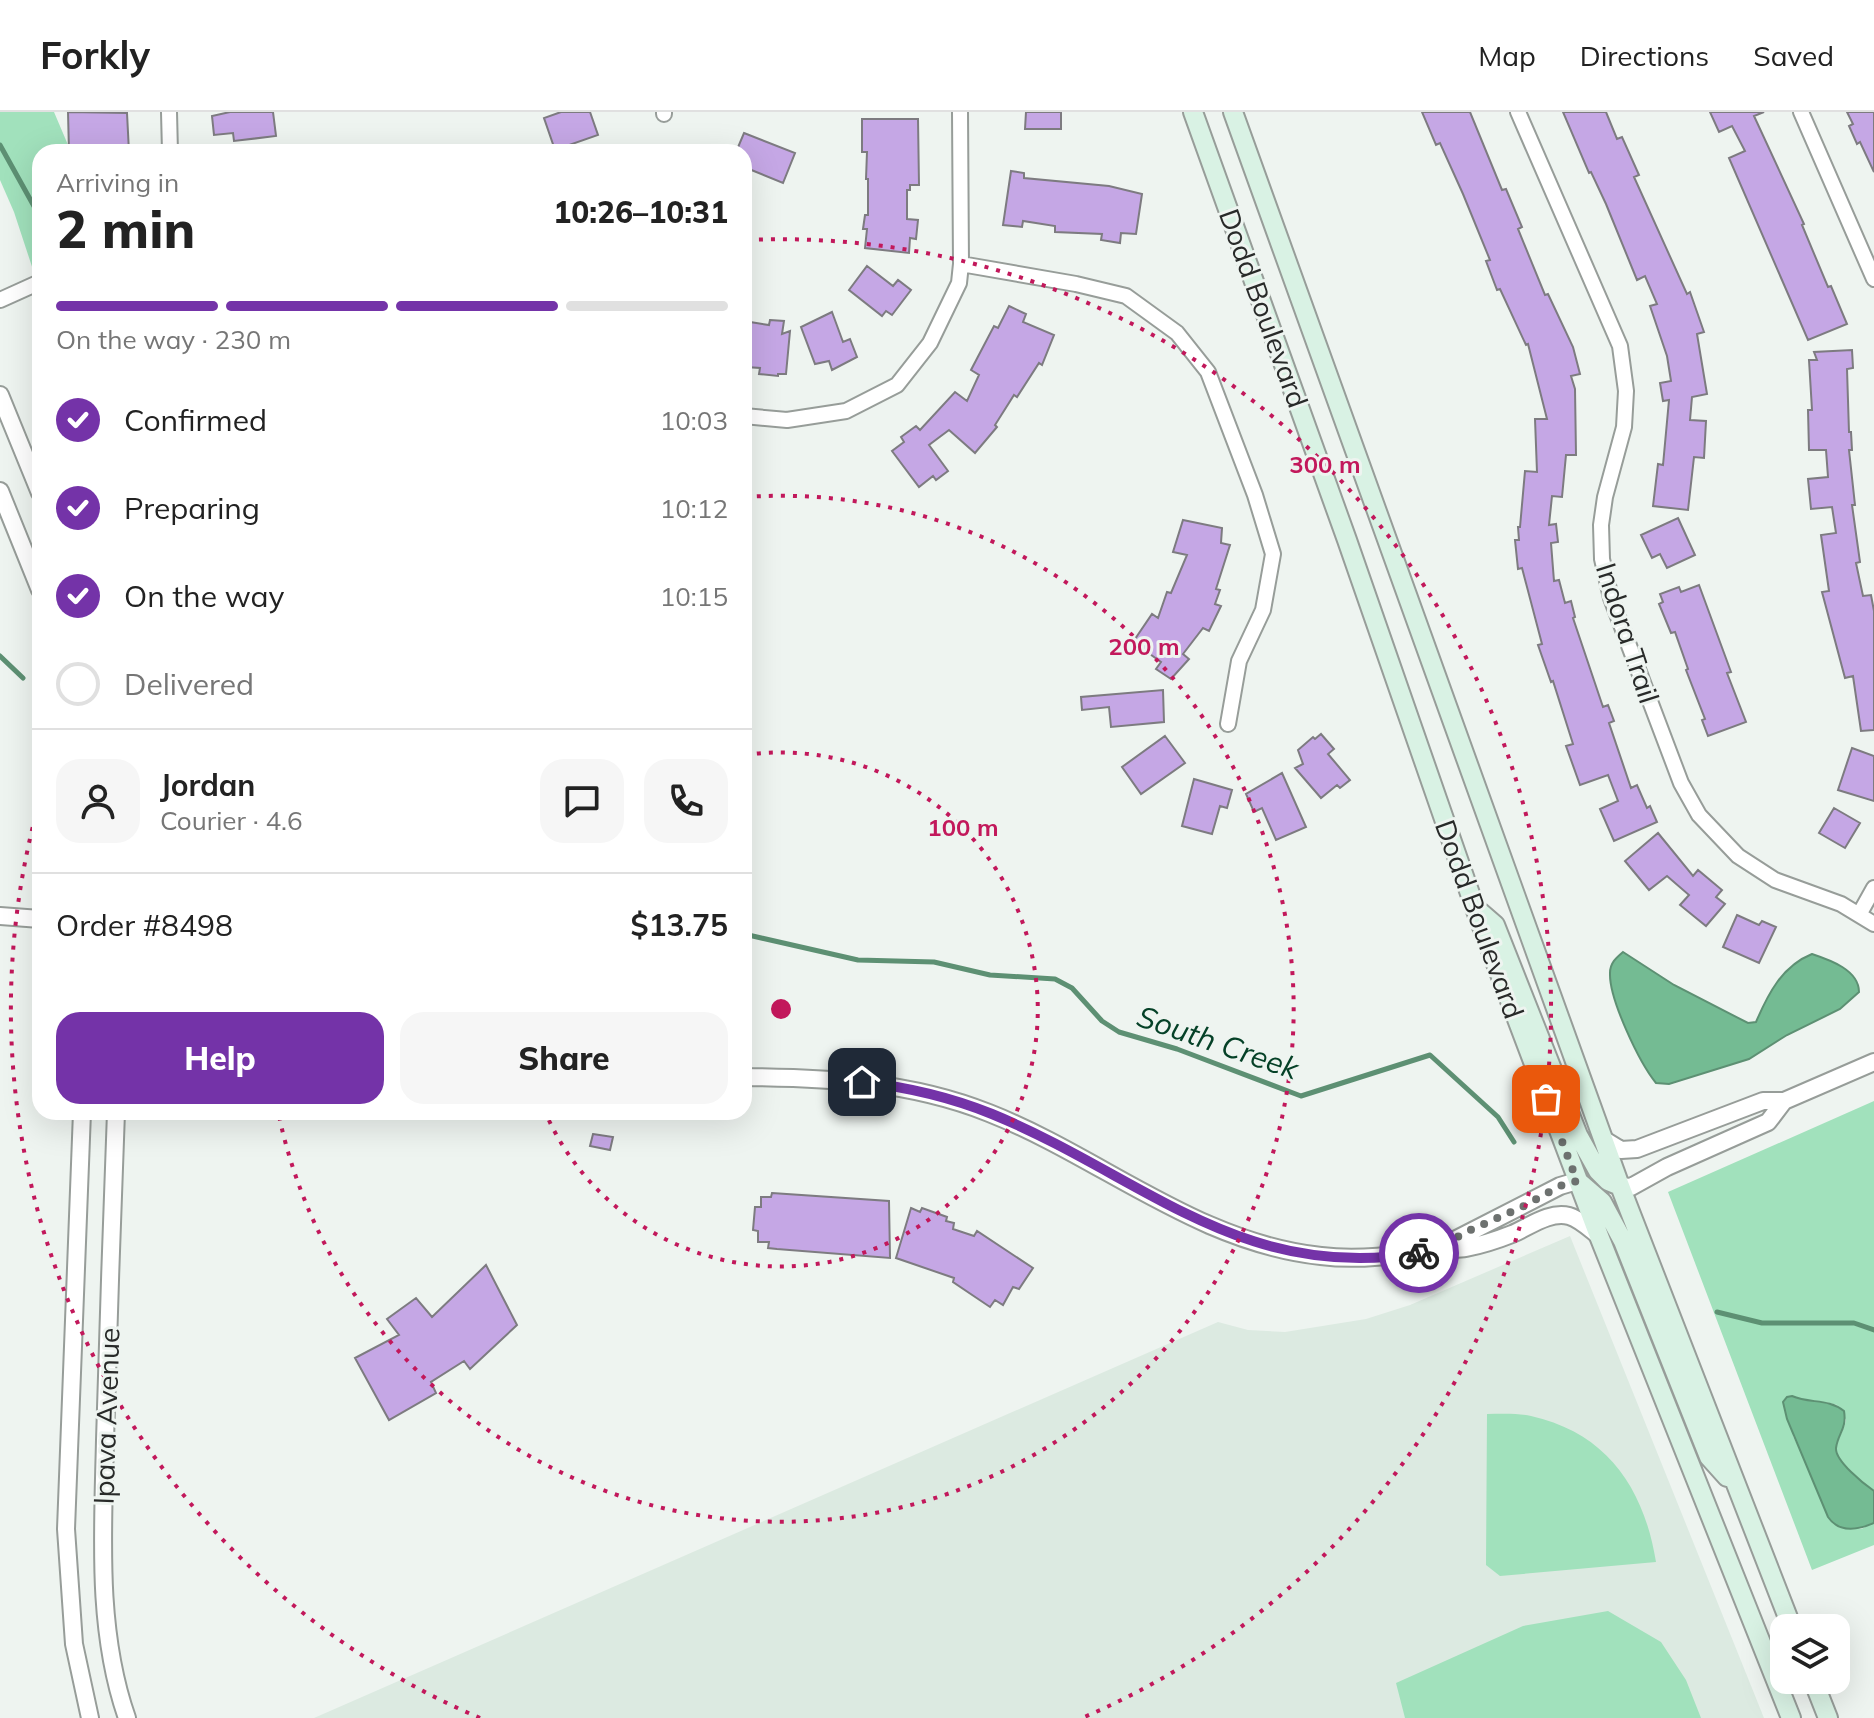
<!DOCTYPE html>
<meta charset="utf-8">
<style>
body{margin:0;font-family:Mulish,sans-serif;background:#f6f6f6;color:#222;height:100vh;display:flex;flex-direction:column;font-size:30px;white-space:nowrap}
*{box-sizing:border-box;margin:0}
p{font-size:26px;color:#767676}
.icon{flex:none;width:44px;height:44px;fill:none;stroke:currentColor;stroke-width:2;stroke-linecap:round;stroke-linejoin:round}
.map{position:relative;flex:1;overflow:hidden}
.panel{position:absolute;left:32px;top:32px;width:720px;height:976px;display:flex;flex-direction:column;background:#fff;border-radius:24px;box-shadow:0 8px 32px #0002}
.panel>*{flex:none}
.tools{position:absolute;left:1770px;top:1502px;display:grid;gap:16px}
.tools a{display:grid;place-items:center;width:80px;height:80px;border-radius:16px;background:#fff;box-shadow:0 8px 32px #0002;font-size:40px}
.pin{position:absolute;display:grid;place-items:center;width:68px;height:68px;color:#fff;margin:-34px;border-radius:16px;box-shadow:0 4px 12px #0006}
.courier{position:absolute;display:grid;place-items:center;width:80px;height:80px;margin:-40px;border:6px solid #7433a8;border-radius:50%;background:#fff;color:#222;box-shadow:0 2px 10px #0007}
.head em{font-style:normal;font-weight:800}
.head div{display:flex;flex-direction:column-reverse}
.head{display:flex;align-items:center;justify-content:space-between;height:136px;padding:0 24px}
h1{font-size:52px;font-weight:800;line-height:60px}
.bar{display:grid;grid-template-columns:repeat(4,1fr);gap:12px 8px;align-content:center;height:96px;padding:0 24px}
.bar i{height:10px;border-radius:6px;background:#e0e0e0}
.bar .selected{background:#7433a8}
.bar p{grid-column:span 4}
.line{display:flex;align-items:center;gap:20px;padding:0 24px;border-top:2px solid #e0e0e0}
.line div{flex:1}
.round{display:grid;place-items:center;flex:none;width:84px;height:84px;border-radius:24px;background:#f6f6f6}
ol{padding:0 24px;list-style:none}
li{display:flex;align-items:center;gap:24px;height:88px}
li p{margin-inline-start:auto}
li .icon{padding:8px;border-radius:50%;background:#7433a8;color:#fff;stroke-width:4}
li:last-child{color:#767676}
li i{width:44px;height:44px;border:4px solid #e0e0e0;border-radius:50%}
.button{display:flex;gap:16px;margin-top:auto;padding:16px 24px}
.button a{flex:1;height:92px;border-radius:24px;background:#7433a8;color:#fff;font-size:32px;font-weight:800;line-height:92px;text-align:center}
.button a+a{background:#f6f6f6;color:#222}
header{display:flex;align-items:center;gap:48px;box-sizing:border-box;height:112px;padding:0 40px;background:#fff;border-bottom:2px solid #e0e0e0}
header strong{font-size:38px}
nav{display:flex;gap:44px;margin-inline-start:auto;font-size:28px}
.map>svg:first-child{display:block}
</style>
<header>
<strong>Forkly</strong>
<nav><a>Map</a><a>Directions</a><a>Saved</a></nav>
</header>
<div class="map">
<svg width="1874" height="1606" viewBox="0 0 1874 1606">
<rect width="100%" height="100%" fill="#eef4f0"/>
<path fill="#dceae1" d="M1570 1124 1764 1606H314L1218 1210 1248 1218 1285 1220 1366 1207 1410 1193Z"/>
<path fill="#a1e1bc" d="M0 0H54L71 40H40V179L14 100 0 68Z
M1874 989V1379C1862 1371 1833 1350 1837 1333 1839 1324 1844 1318 1846 1308L1837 1293C1822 1288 1807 1290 1792 1284L1793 1324 1810 1358 1828 1405 1861 1417 1874 1411V1433L1812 1458 1668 1080Z
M1487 1302C1501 1302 1517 1301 1531 1304 1607 1321 1644 1376 1656 1450L1500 1464 1486 1453Z
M1608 1499 1661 1530 1686 1568 1701 1606H1405L1396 1571 1523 1514Z"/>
<path fill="#74bb93" stroke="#5d9073" stroke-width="2" d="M1623 840 1674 873 1748 911 1756 910C1768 882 1782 854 1812 842 1830 848 1859 858 1859 880L1840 897 1787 923 1749 947 1669 972 1656 971C1639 950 1609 887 1610 861 1610 851 1616 846 1623 840Z
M1792 1284C1810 1292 1828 1286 1844 1299 1847 1317 1838 1321 1836 1336 1835 1349 1864 1372 1874 1379V1411C1858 1418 1839 1421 1828 1405L1787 1307 1783 1290 1787 1285Z"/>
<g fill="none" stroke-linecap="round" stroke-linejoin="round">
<path stroke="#5d9073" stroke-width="5" d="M0 33 40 105
M0 544 23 566
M744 822 858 848 934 850 990 863 1055 867 1072 876 1102 909 1119 920 1177 937 1301 984 1430 943 1498 1005 1514 1030
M1717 1200 1762 1211H1854L1874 1218"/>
</g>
<path fill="#c5a7e5" stroke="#7d7b80" stroke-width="2" d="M68 0 127 1 129 40H69Z
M230 0H273L276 24 234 29 233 21 214 23 212 4Z
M561 0H590L598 23 555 38 544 6Z
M1026 0H1061V17H1025Z
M1422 0H1470L1502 78 1506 77 1522 115 1518 117 1545 183 1548 182 1573 235 1580 262 1571 264 1575 277 1576 343H1566L1562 385 1552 384 1549 413 1556 412 1558 430 1551 431 1554 469 1559 468 1565 491 1571 489 1575 505 1573 506 1603 595 1608 593 1614 609 1609 611 1631 676 1637 673 1647 696 1650 694 1657 710 1614 729 1600 697 1618 689 1608 663 1580 673 1566 634 1573 632 1553 569 1551 570 1538 533 1542 532 1522 456 1518 457 1515 428H1519L1518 415H1520L1525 359 1537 360 1535 307H1547L1528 232 1526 233 1500 177 1497 178 1486 149 1490 148 1463 82 1440 31 1436 33Z
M1563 0H1606L1617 27 1622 25 1639 63 1634 65 1687 182 1690 180 1704 220 1697 222 1707 282 1692 285 1690 308 1706 309 1704 346 1694 345 1688 398 1653 394 1658 352 1663 353 1669 288 1663 289 1660 271 1671 269 1667 244 1650 194 1657 192 1645 164 1637 168 1606 92 1591 60 1589 61Z
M1710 0H1764L1754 4 1804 112 1802 113 1828 175 1831 174 1847 212 1808 228 1729 46 1745 39 1732 14 1719 20Z
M1847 0H1874V60L1860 30 1857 32 1849 14 1853 12Z
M862 7H918L919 73H910V78H907V107L918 108 916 127 910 126 909 141 865 136 867 117H863L865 103H868V67H866L867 40H862Z
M744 21 795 41 783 71 744 55V40H736Z
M1011 59 1024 61V66L1109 74 1142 82 1136 122 1121 121 1120 131 1101 128 1102 122 1055 120V114L1023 109 1022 115 1003 113Z
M867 154 893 174 898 168 911 178 892 203 886 199 882 204 849 178Z
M1009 194 1026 202 1023 210 1054 223 1042 253 1039 251 1017 285 1014 283 995 313 997 315 975 341 949 318 929 333 948 359 936 368 933 364 919 375 892 339 904 330 901 325 916 314 920 318 955 280 967 289 979 263 971 258 994 214 998 216Z
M832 200 843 230 850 227 857 245 832 258 829 249 815 252 801 215Z
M770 208 784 209 782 222 790 219 786 262H778V264L759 262 760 256 746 255 750 210 769 213Z
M1852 238 1853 256 1847 257 1849 320H1851L1852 338H1849L1855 393H1852L1860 450 1856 451 1863 484 1871 483 1874 499V618L1861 619 1853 564 1845 566 1822 480 1829 479 1821 423 1836 421 1832 395 1811 397 1808 367 1828 365 1826 338H1809L1808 298H1812L1809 248H1817L1814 240Z
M1678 406 1695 443 1667 456 1660 442 1652 446 1641 423Z
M1183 408 1222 416 1221 431 1230 433 1216 477 1220 478 1215 492 1221 494 1209 519 1203 516 1183 542 1189 547 1171 567 1156 557 1161 550 1133 530 1152 502 1158 506 1167 480 1171 481 1187 443 1173 440Z
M1699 473 1731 560 1727 561 1746 610 1708 624 1702 608 1705 607 1686 558 1688 557 1675 520 1671 521 1659 492 1663 490 1660 482 1679 475 1681 480Z
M1163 578 1164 610 1111 615 1109 595 1082 598 1081 585Z
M1321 622 1334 637 1328 642 1350 668 1340 676 1337 673 1321 686 1295 656 1303 652 1298 638 1313 625 1315 627Z
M1165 624 1185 651 1141 682 1122 655Z
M1852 636 1874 644V689L1838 678Z
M1282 661 1306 715 1276 728 1262 696 1254 700 1246 682Z
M1194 667 1232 678 1227 696 1220 694 1212 722 1182 714Z
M1834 696 1860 711 1845 736 1819 721Z
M1658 721 1693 764 1698 758 1722 778 1716 785 1725 792 1706 814 1680 793 1689 783 1667 764 1649 778 1625 749Z
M1737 803 1759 813 1762 809 1776 815 1759 851 1723 835Z
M593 1022 613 1025 610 1038 590 1034Z
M772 1081 889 1089 890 1146 777 1137 768 1136 769 1130H758V1119L753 1118 755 1095H761V1085H771Z
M911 1096 920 1100 922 1096 947 1105 946 1109 954 1111 953 1117 974 1124 977 1119 1033 1156 1019 1177 1013 1175 1003 1193 995 1188 990 1195 953 1170 954 1166 896 1146Z
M486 1153 517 1213 470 1257 464 1249 431 1270 436 1281 389 1308 355 1246 399 1223 387 1207 416 1186 432 1205Z"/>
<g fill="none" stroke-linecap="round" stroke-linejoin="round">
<g stroke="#979d99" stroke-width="18">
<path id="minor" d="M169 0 170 40
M664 0V2
M1518 0 1620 234 1626 279 1624 315 1605 385 1601 413 1602 447 1611 486 1681 671 1699 703 1738 744 1775 768 1841 792 1874 812
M1801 0 1874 167
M961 152 1076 172 1126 184 1177 221 1208 260 1255 383 1273 442 1263 498 1239 549 1228 612
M0 188 40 170
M744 304 787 308 846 299 897 273 930 231 959 171 961 152 960 0
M1860 801 1874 776"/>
</g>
<g stroke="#979d99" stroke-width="20">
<path id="tertiary" d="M0 283 40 381
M0 379 40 478
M0 804 40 807
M744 965C828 966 909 969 989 1001 1101 1045 1197 1131 1321 1144 1360 1149 1397 1143 1435 1137 1445 1136 1456 1138 1466 1136 1481 1133 1497 1128 1512 1122 1529 1115 1549 1099 1569 1104 1580 1107 1590 1117 1599 1124
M82 1000 66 1417 74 1532 90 1606
M116 1000C112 1109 108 1219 105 1328 103 1420 96 1518 127 1606
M1603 1027 1621 1038 1637 1037 1763 989H1784L1874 950
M1620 1074 1631 1075 1667 1055 1768 1010 1784 989
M1439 1136 1560 1074 1577 1069"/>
</g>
<g stroke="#979d99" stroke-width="22">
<path id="secondary" d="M1193 0 1347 428 1475 796 1599 1124 1791 1606
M1233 0 1620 1074 1792 1516
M1480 800 1495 813 1578 1023 1598 1059 1608 1069 1620 1074
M1579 1070 1602 1090 1623 1129 1709 1345 1727 1365
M1813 1568 1828 1606"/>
</g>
<use href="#minor" stroke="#fff" stroke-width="14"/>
<use href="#tertiary" stroke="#fff" stroke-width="16"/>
<use href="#secondary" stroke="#d9f2e4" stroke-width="18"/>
</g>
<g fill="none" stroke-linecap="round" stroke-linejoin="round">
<path stroke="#6d716f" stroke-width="8" stroke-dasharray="0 14.4" d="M1419 1141 1438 1137 1464 1121 1522 1095 1560 1074 1577 1069 1546 987"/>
<path stroke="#7433a8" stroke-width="10" d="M862 970C907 975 950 985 992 1002 1143 1064 1241 1171 1419 1141"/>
</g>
<g fill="none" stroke="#c2185b" stroke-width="4" stroke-dasharray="4 8">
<path d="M745 643A257 257 0 1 1 546 1002"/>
<path d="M745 385A513 513 0 1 1 279 1004"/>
<path d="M480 1606A770 770 0 0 1 39 691M747 128A770 770 0 0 1 1082 1606"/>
</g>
<g text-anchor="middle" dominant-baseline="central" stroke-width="6" stroke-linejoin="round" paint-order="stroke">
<g font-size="28" fill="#282a29" stroke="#eef4f0">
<text transform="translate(1264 196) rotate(70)">Dodd Boulevard</text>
<text transform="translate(1628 521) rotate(72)">Indora Trail</text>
<text transform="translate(1480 807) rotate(70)">Dodd Boulevard</text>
<text transform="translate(106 1304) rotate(-88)">Ipava Avenue</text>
</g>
<g font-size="30" font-style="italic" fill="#054127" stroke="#eef4f0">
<text transform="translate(1218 930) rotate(19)">South Creek</text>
</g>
</g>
<circle cx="781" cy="897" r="12" fill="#c2185b" stroke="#eef4f0" stroke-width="4"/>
<g font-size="24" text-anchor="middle" font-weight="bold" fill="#c2185b" stroke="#eef4f0" stroke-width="6" stroke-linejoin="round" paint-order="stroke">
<text x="1325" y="361">300 m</text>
<text x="1144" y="543">200 m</text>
<text x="963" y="724">100 m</text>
</g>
</svg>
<div class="tools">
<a><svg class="icon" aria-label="layers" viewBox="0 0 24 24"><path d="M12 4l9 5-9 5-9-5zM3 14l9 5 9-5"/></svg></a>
</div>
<div class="pin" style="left:1546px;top:987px;background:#ea580c"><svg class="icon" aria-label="bag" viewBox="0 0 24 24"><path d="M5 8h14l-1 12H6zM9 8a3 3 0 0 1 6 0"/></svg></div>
<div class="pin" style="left:862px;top:970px;background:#1f2937"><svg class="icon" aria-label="home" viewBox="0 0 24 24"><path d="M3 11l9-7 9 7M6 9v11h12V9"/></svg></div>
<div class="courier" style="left:1419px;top:1141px"><svg class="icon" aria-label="bike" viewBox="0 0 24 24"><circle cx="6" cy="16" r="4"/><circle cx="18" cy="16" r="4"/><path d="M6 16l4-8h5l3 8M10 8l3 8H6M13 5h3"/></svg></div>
<section class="panel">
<div class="head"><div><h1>2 min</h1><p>Arriving in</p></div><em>10:26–10:31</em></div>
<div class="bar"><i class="selected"></i><i class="selected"></i><i class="selected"></i><i></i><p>On the way · 230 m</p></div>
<ol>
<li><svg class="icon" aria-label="check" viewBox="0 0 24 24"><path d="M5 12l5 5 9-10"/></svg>Confirmed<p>10:03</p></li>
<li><svg class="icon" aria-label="check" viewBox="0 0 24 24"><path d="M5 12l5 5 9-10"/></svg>Preparing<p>10:12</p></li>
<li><svg class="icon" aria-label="check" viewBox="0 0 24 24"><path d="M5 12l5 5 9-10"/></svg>On the way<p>10:15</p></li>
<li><i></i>Delivered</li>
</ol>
<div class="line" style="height:144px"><a class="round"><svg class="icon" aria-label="person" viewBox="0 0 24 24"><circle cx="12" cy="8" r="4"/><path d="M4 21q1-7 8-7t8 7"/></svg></a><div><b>Jordan</b><p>Courier · 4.6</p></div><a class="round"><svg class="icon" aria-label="chat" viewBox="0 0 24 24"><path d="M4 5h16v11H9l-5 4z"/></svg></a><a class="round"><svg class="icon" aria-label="phone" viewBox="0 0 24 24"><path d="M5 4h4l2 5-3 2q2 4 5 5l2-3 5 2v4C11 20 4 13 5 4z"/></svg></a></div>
<div class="line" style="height:104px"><div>Order #8498</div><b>$13.75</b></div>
<div class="button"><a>Help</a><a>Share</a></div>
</section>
</div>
